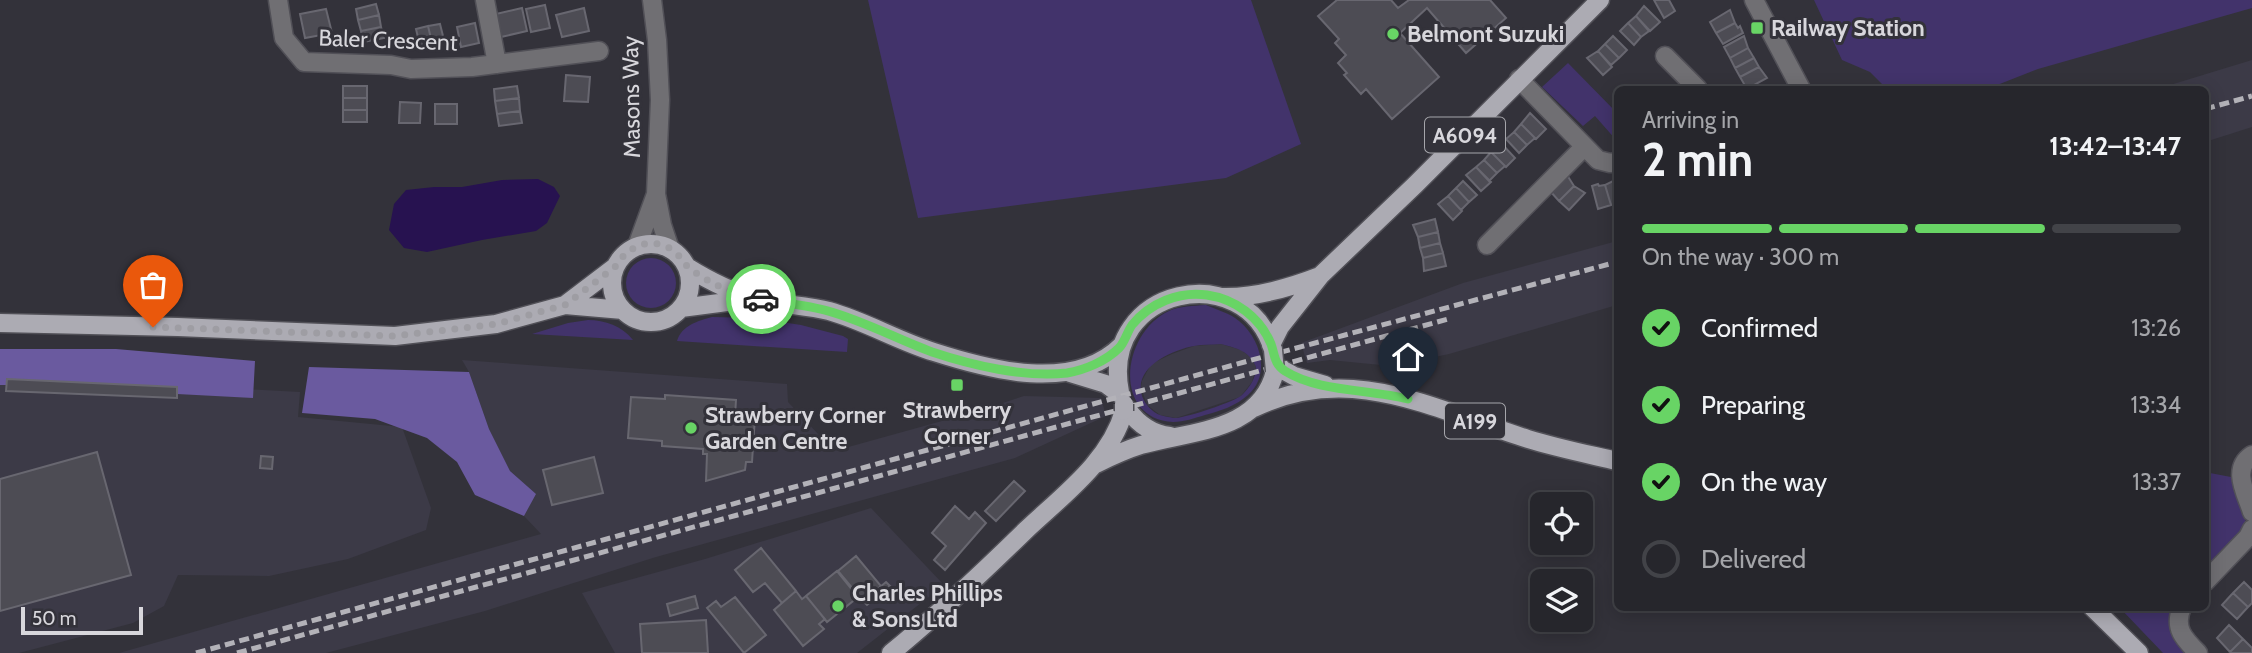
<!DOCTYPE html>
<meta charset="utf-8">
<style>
body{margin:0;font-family:Cabin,sans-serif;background:#323238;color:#f1f3f6;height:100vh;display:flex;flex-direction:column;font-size:26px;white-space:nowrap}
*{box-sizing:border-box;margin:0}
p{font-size:23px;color:#a4a5a9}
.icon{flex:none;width:38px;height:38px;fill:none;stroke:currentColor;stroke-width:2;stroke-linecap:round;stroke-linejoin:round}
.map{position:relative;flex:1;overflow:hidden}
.panel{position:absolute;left:1614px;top:86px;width:595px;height:525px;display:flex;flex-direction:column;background:#26262c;border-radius:10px;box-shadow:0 4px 18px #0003,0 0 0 2px #424348}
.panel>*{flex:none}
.tools{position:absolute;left:1530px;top:492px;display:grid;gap:14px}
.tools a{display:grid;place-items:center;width:63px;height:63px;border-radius:10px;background:#26262c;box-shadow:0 4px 18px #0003,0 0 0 2px #424348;font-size:35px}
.scale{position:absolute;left:21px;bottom:18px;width:122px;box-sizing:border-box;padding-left:7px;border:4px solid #d8d7dc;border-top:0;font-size:19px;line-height:24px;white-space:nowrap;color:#d8d7dc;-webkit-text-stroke:5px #33323a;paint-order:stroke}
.pin{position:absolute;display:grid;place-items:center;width:60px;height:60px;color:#fff;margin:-72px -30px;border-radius:50% 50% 50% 0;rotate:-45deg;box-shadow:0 0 7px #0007}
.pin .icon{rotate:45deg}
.courier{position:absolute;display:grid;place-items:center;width:70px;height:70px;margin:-35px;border:5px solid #68d465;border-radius:50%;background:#fff;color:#222;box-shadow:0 2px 9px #0007}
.overview em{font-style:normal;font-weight:700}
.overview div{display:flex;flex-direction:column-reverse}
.overview{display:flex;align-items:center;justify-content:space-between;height:119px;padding:0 28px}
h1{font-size:46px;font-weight:700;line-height:52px}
.bar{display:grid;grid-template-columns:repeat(4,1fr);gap:10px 7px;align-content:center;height:84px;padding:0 28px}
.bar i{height:9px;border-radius:5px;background:#424348}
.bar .selected{background:#68d465}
.bar p{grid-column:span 4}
ol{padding:0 28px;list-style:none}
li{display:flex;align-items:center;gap:21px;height:77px}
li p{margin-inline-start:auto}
li .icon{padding:7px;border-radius:50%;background:#68d465;color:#111;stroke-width:4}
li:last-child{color:#a4a5a9}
li i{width:38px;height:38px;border:4px solid #424348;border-radius:50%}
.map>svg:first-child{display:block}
</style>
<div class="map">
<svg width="2252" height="653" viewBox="0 0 2252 653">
<rect width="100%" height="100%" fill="#33323a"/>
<path fill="#3c3a47" d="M2252 60V127L2205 142V89H2157Z
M1617 241V305L1449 354 1391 366 1330 360 1307 363 1301 343 1463 283Z
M1221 344 1241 350 1252 358 1256 367 1252 382 1240 397 1176 418 1160 415 1147 405 1141 387 1142 381 1151 364 1172 354 1194 346Z
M462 360 787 384 788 402 834 451 978 411 1024 396 1101 398 1106 416 1015 458 656 557 485 611 326 653H119L541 534 524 516 535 494 510 471 489 429 469 372Z
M0 376 300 392 298 417 402 427 431 508 426 530 348 559 269 576 178 575 164 606 133 623 19 653H0Z
M871 508 944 585 857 653H615L582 593 705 559Z"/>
<path fill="#42336b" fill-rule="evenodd" d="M868 0H1251L1301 144 1226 178 918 218Z
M1814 0H2252V8L2038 69 1987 89H1887L1870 72 1842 60Z
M1568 63 1617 113V141L1595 116 1583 126 1542 87Z
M626 283a25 25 0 1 1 50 0a25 25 0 1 1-50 0Z
M1206 305C1217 310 1230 313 1239 321 1261 339 1271 375 1248 395 1236 406 1220 411 1205 415 1195 418 1184 422 1173 422 1112 419 1121 333 1169 311 1180 306 1193 306 1206 305ZM1221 344C1236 348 1250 351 1256 367 1256 378 1250 387 1242 395 1234 402 1188 417 1176 418 1172 418 1164 416 1160 415 1152 412 1145 404 1142 396 1133 367 1172 350 1194 346 1203 344 1212 345 1221 344Z
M712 317 755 318 801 325 843 336 848 339 847 352 677 341C682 325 698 321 712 317Z
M588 320C605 320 622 326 633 340L532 334 568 323Z
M2210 473 2231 477 2246 516C2246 534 2218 556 2205 569V475Z
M2119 607H2174L2187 653H2163Z"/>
<path fill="#6a5a9f" d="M0 349H116L255 361 253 398 177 394V387L7 379 6 385H0Z
M309 367 469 372 489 429 510 471 536 494 524 516 475 495 457 462 427 438 375 419 302 413Z"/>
<path fill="#271250" d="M538 179 554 187 560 196 547 223 536 231 482 240 427 252 404 248 389 230 394 204 406 190 434 187H462L502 180Z"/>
<path fill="#4d4c54" stroke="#686770" stroke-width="2" d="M1337 0H1391L1398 8 1409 0H1490L1506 18 1466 53 1427 8 1400 33 1439 77 1392 119 1366 89 1361 94 1344 75 1347 73 1338 63 1346 55 1335 43 1339 39 1318 16Z
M1654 0H1669L1675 11 1664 18Z
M376 4 379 15 358 20 356 9Z
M545 5 550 28 531 32 526 9Z
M1644 6 1660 22 1650 31 1636 16Z
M522 8 527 31 501 37 496 14Z
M584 8 589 31 562 37 556 15Z
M326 9 332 33 305 38 300 14Z
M1730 10 1735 23 1716 33 1710 22Z
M379 15 381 27 361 31 358 20Z
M1636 16 1649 31 1641 37 1628 23Z
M475 23 479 43 461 47 457 27Z
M1628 23 1641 37 1634 45 1620 31Z
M1735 23 1738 28 1740 26 1743 33 1723 44 1716 33Z
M440 24 445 44 433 47 428 26Z
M428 26 433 47 421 50 416 29Z
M381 27 384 38 363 42 361 31Z
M1613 36 1627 50 1619 58 1605 44Z
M1744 36 1748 48 1730 58 1724 47Z
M1605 44 1619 58 1611 65 1598 51Z
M1748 48 1754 58 1735 68 1730 58Z
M1598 51 1612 67 1603 75 1587 58Z
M1754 58 1759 67 1740 77 1735 68Z
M1759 67 1767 78 1747 89 1740 77Z
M566 75 590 77 588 102 564 101Z
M343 86H367V98H343Z
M517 86 519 98 495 101 494 89Z
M343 98H367V110H343Z
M519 98 520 111 497 114 495 101Z
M400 102 421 103 420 123H399Z
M435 104H457V124H435Z
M343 110H367V122H343Z
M520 111 522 123 499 126 497 114Z
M1530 113 1546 129 1536 139 1521 124Z
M1521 124 1535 138 1527 145 1514 132Z
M1514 132 1527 145 1519 153 1506 139Z
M1500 142 1515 158 1506 167 1491 152Z
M1491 152 1505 166 1497 173 1484 160Z
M1484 160 1497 173 1489 181 1476 167Z
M1476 167 1491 182 1481 191 1466 175Z
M1567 175 1574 186 1559 201 1550 191Z
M1617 179V203L1611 205 1605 185Z
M1463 181 1477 195 1469 202 1456 188Z
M1598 184 1599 186 1605 185 1611 205 1598 209 1592 186Z
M1574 186 1585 193 1569 210 1559 201Z
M1456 188 1469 202 1461 210 1448 196Z
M1448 196 1462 211 1453 220 1438 204Z
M1435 219 1438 232 1418 237 1413 225Z
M1438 232 1440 243 1420 248 1418 237Z
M1440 243 1443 253 1423 258 1420 248Z
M1443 253 1446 266 1424 271 1423 258Z
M7 379 177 387V398L6 391Z
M665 395 736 400 735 416 755 417 752 462H746L745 470 706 481 707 454H703V449L662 446V441L628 438 631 397 665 399Z
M97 452 131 575 0 611V479Z
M261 456 273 457 272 469 260 468Z
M594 457 603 493 552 505 543 470Z
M1014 481 1025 491 996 521 985 511Z
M955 506 969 519 975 512 986 523 945 570 934 560 946 546 932 533Z
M761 548 796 591 782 603 765 583 753 592 735 570Z
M856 556 881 586 863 601 838 571Z
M837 571 858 597 827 622 806 596Z
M886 582 890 586 867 605 863 601Z
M2244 582 2252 590V603L2248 607 2233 593Z
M796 591 802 599 806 596 825 619 819 624 824 629 803 646 774 610Z
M2233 593 2248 607 2237 619 2222 605Z
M695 596 698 608 670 616 667 604Z
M735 597 766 635 744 653 707 608 716 601 721 607Z
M706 620 708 653H642L640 624Z
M2229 625 2243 639 2230 652 2217 638Z
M2243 639 2252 648V653H2232L2230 652Z"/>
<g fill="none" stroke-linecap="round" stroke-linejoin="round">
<g stroke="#515057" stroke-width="21">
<path id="minor" d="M278 0 284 38 304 62 391 65 411 69 472 67 599 51
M485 0 497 64
M652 0 657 40 660 100 656 194 662 225 670 249
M1754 0 1801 89
M1665 56 1698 89
M1519 79 1598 160 1610 163 1617 162
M1487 245 1584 147
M637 246 656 194
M2252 455C2231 469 2246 493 2252 512
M2205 582 2248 537 2252 529
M2182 607C2173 628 2184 639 2198 653"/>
</g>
<g stroke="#515057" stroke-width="21">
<path id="major" d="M612 283a39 39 0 1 1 78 0a39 39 0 1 1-78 0Z
M687 267C708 280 730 292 755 298 779 305 805 305 829 311 865 321 898 341 934 352 990 370 1074 393 1122 345
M1222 297C1256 298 1289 288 1320 276
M565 305 615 267
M681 308 750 299
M0 323 178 327 395 336 496 324 565 305 623 310
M1271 345 1280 327 1321 275 1415 185 1600 0
M1283 370 1294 376 1325 385
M1070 373 1106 384 1118 393
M1120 392C1099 286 1246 257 1273 350
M1254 408C1351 361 1435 410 1528 439 1557 448 1587 454 1617 461
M1128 410C1139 425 1152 434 1170 436
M1096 464C1110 457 1125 450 1141 445 1189 431 1261 432 1275 371
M2092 607 2139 653
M891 653C939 614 982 573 1026 530 1062 496 1110 461 1124 411"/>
</g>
<use href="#minor" stroke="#706f73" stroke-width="18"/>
<use href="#major" stroke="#acabb3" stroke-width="18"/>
<path stroke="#b3b2b8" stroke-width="5" stroke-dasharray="10 5" stroke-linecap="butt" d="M2205 109 2252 96
M196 653 1248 361 1617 262
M237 653 1448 319"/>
<g stroke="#515057" stroke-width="21" stroke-linecap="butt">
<path id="major-bridge" d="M1273 350 1275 371
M1124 411V404"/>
</g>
<use href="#major-bridge" stroke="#acabb3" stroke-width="18"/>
</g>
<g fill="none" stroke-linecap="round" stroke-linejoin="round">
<path stroke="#9e9da3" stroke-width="7" stroke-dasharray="0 12.6" d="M153 327 395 336 496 324 565 305 615 267C627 247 649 236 671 249 678 253 681 259 686 265 692 271 701 276 709 281 723 289 744 297 761 299"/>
<path stroke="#68d465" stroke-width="9" d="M761 299C783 303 807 305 828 311 864 321 897 339 932 352 971 365 1025 378 1067 373 1085 370 1106 361 1119 348 1125 342 1127 332 1132 325 1150 303 1179 291 1207 295 1235 299 1260 317 1271 344 1275 355 1274 364 1285 371 1318 392 1369 389 1408 399"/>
</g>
<g fill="#68d465" stroke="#33323a" stroke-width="2.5">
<rect x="1750" y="21" width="14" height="14" rx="3.5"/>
<circle cx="1393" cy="34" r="7"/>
<rect x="950" y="378" width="14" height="14" rx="3.5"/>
<circle cx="691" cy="428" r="7"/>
<circle cx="838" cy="606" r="7"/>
</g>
<g text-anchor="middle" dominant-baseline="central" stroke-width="6" stroke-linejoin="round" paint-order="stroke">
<g fill="#33323a" stroke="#a6a6ab" stroke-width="2">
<rect x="1425" y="117.5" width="80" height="35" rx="5"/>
<rect x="1445" y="403.5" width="60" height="35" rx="5"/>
</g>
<g font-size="21" font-weight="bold" fill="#d8d7dc">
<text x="1465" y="135">A6094</text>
<text x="1475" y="421">A199</text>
</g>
<g font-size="23" font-weight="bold" fill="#d8d7dc" stroke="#33323a" text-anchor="start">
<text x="1771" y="28">Railway Station</text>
<text x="1407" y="34">Belmont Suzuki</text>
<text x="957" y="410" text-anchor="middle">Strawberry<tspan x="957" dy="26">Corner</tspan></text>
<text x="705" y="415">Strawberry Corner<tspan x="705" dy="26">Garden Centre</tspan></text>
<text x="852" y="593">Charles Phillips<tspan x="852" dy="26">&amp; Sons Ltd</tspan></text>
</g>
<g font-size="23" fill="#d8d7dc" stroke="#33323a">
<text transform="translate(388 40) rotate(2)">Baler Crescent</text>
<text transform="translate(631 97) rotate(-91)">Masons Way</text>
</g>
</g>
</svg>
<div class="tools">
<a><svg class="icon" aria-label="locate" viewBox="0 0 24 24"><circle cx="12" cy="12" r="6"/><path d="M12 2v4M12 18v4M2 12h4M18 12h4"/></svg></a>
<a><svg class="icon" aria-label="layers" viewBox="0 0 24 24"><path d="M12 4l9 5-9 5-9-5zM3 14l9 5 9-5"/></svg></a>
</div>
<div class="scale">50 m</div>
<div class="pin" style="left:153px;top:327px;background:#ea580c"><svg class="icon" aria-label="bag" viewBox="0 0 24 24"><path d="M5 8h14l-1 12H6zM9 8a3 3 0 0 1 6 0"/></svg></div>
<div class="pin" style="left:1408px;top:399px;background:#1f2937"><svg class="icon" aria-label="home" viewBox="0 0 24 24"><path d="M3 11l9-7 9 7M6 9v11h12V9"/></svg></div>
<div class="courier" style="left:761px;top:299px"><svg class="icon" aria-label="car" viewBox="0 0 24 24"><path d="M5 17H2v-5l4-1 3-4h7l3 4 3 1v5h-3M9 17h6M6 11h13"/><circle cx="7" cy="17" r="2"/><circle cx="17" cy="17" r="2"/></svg></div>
<section class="panel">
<div class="overview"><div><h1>2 min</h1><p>Arriving in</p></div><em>13:42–13:47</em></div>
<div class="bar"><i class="selected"></i><i class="selected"></i><i class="selected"></i><i></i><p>On the way · 300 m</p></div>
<ol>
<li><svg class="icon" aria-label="check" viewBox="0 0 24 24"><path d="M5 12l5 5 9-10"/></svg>Confirmed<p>13:26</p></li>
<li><svg class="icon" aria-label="check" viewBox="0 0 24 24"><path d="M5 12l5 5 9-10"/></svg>Preparing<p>13:34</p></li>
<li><svg class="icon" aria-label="check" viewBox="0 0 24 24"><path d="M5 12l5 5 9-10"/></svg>On the way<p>13:37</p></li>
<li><i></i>Delivered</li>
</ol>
</section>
</div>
